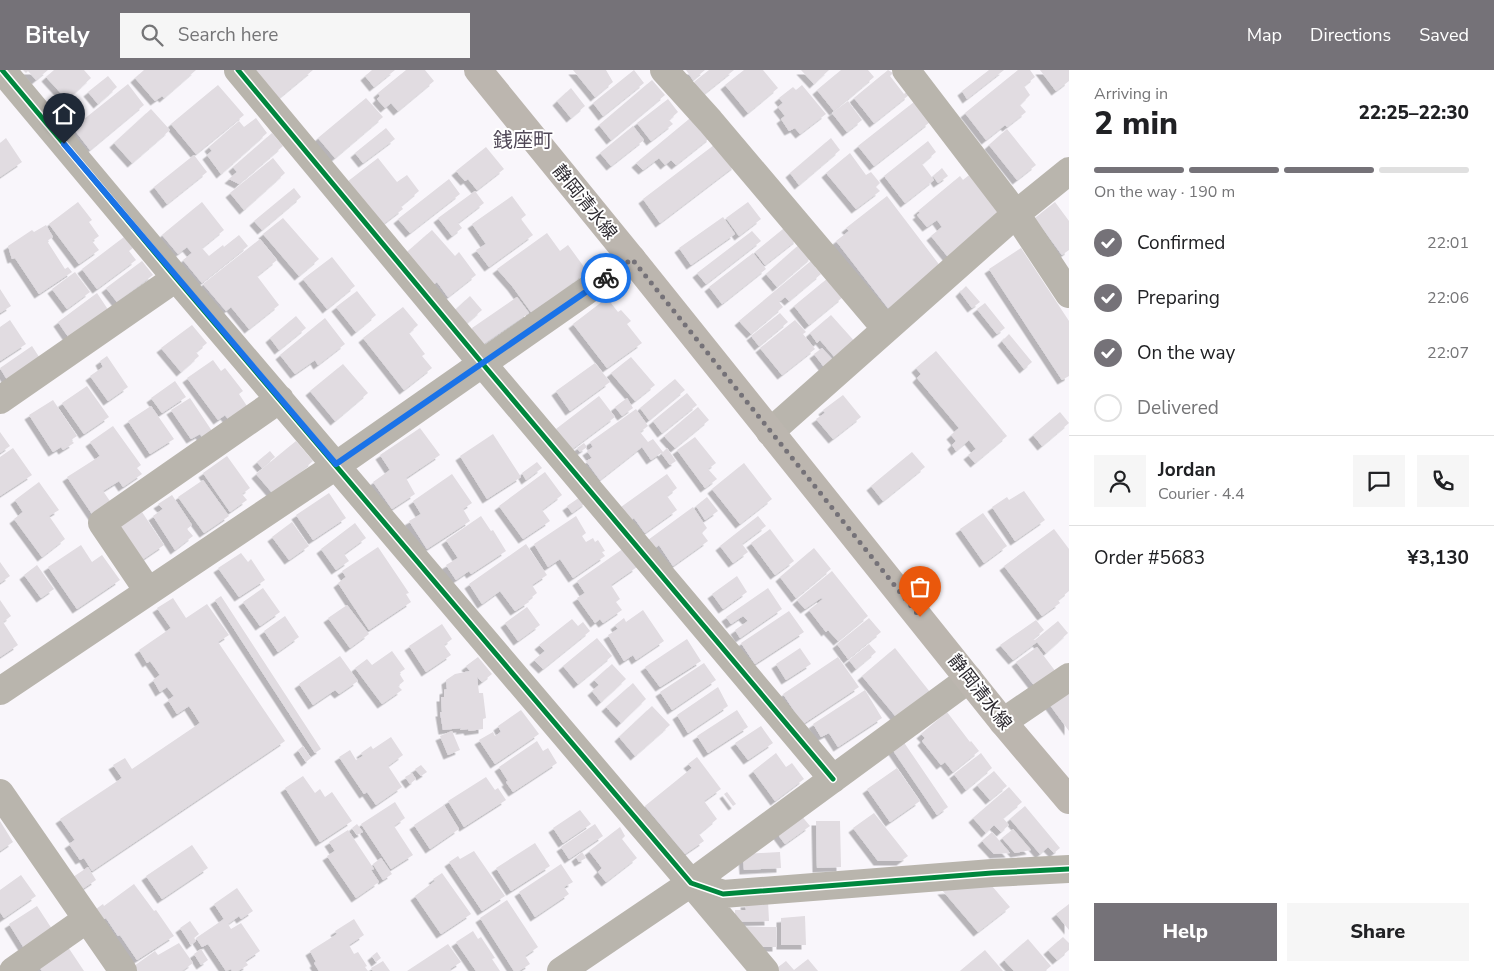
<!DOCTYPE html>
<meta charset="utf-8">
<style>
body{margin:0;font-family:"Nunito Sans","Noto Sans JP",sans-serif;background:#f6f6f6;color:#202124;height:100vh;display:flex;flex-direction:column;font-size:19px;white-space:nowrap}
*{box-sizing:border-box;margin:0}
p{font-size:16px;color:#757577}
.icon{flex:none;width:28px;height:28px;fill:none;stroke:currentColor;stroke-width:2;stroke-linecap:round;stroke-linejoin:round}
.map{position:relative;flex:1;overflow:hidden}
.drawer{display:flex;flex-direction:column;background:#fff;width:425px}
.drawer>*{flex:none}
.pin{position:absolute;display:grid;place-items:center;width:42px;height:42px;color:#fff;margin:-51px -21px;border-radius:50% 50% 50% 0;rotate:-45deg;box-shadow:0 0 5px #0007}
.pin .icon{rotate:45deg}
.courier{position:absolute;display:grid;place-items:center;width:50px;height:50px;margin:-25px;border:4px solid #1a73e8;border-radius:50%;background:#fff;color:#222;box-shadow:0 1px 6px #0007}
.summary em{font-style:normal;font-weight:800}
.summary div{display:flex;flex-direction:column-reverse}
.summary{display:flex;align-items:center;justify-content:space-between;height:85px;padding:0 25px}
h1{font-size:32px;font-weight:800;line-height:38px}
.bar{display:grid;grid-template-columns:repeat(4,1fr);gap:8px 5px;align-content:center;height:60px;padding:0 25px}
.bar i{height:6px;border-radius:4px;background:#e0e0e0}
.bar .current{background:#757278}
.bar p{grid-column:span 4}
.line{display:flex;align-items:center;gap:12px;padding:0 25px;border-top:1px solid #e0e0e0}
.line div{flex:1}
.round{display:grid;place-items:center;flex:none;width:52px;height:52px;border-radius:0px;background:#f6f6f6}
ol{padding:0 25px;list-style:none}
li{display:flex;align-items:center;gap:15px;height:55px}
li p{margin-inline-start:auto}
li .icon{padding:5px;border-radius:50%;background:#757278;color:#fff;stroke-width:4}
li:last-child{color:#757577}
li i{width:28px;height:28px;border:2px solid #e0e0e0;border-radius:50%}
.button{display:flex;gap:10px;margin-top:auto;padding:10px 25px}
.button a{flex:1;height:58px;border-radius:0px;background:#757278;color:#fff;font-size:20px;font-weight:800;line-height:58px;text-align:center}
.button a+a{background:#f6f6f6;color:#202124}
header{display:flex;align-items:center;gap:30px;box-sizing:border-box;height:70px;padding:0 25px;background:#757278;color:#fff}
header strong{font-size:24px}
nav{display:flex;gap:28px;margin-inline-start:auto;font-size:18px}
.search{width:350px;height:45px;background:#f6f6f6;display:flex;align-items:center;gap:12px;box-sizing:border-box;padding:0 18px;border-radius:0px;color:#757577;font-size:19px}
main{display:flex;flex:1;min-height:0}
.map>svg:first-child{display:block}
</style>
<header>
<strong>Bitely</strong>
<div class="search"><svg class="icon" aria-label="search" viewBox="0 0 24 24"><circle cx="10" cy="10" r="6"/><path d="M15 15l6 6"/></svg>Search here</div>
<nav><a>Map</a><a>Directions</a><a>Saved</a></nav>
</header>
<main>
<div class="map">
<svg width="1069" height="901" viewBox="0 0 1069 901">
<defs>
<filter id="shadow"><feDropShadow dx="-4.5" dy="4.5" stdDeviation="0" flood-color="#0004"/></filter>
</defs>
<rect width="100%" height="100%" fill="#f9f6fb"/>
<path fill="#e1dce1" filter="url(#shadow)" d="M23 0H48L36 10 28 1 26 3Z
M54 0H84L91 8 67 30 46 7Z
M144 0H196L164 28 162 26 155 31 135 8Z
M253 0H313L278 29Z
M372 0H395L374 17 365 6Z
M406 0H425L434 11 398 41 391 33 385 38 377 29 380 26 378 23Z
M573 0H606L613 12 595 27Z
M634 0 644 13 603 46 593 33Z
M686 0H705L693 10Z
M709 0H734L704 24 694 12Z
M744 0H763L778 18 748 43 725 15Z
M801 0H829L814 14Z
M841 0H868L874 7 834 41 817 20Z
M888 0 893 3 890 6 904 24 907 21 909 25 874 53 854 28Z
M989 0H1004L967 29 962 21Z
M1018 0H1030L1035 7 1024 16 1030 25 1020 35 1026 42 1007 57 1005 55 986 70 965 43Z
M1040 0H1069V11L1056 21Z
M108 6 117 17 98 34 88 22Z
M652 10 665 25 611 70 599 55Z
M128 14 144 35 90 80 73 58Z
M218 15 244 45 196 84 171 54Z
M802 15 826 44 800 64 795 58 789 61 781 49 785 46 778 37 783 33 779 28 793 17 796 20Z
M571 18 585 36 571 48 557 31Z
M366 28 383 47 335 88 318 68Z
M668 29 678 42 669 50 673 54 651 71 637 53Z
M848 31 862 50 847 62 832 43Z
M914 32 930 52 874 96 858 76Z
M151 39 170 60 132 93 114 73Z
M694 45 711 67 676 95 671 90 665 95 659 88 643 100 636 93Z
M256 48 267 63 221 104 207 85 212 81 209 77 239 51 244 57Z
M633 56 644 70 611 96 600 83Z
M386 58 395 69 363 93 355 83Z
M1007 59 1036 95 1017 110 989 75Z
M272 63 283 76 239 114 229 109 237 102 233 97Z
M6 68 22 92 0 107V73Z
M831 68 840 80 799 115 790 103Z
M928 71 936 82 922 94 934 110 905 133 884 106Z
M718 72 736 95 660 153 643 129Z
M486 77 504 99 477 120 468 109 465 111 456 101Z
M850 83 866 105 871 102 880 113 876 117 880 121 856 139 826 103Z
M194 85 207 102 167 134 154 117Z
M273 88 285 103 244 140 230 123Z
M378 88 397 112 407 105 419 121 401 136 403 139 382 155 347 112Z
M942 98 948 106 938 113 933 106Z
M973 102 1003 143 948 187 931 166 942 157 937 150 927 157 917 145 920 143 918 141 960 106 963 110Z
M449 109 460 124 410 163 398 149Z
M294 118 301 127 262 160 254 151Z
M475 121 484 133 458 153 462 158 452 166 438 148Z
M512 126 526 145 521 149 533 165 489 197 476 180 486 174 472 154Z
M887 126 941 197 888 238 836 171 849 161 846 158Z
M78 132 92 150 89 152 99 166 92 171 99 180 79 194 49 154Z
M202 132 224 160 202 178 209 186 223 175 224 177 239 165 248 176 202 213 183 190 192 183 187 177 178 184 162 165Z
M748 132 761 149 739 166 726 148Z
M1055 132 1069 151V180L1062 185 1035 148Z
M723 147 735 164 691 195 679 178Z
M283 148 319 189 299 206 263 164Z
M46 155 53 167 47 171 65 199 68 197 72 202 39 224 15 188 12 189 8 176 32 160 34 162Z
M788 155 798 169 765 195 755 182Z
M432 160 455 186 459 182 476 205 448 227 437 212 434 214 407 182Z
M752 161 761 171 706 214 697 203Z
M547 163 560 181 568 175 587 201 547 233 546 232 531 242 512 216 497 199Z
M124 167 133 178 129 181 136 190 97 219 82 199Z
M260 169 277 190 257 206 279 235 249 259 231 237 226 241 203 214Z
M801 173 813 186 777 217 766 204Z
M1021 178 1069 251V306L1062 310 989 199Z
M753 183 766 199 722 234 709 217Z
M817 186 821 191 815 197 821 204 789 231 785 227 779 232 783 237 751 264 739 251Z
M332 187 355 216 327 239 303 209Z
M142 191 153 205 117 232 106 218Z
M75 202 90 222 67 239 52 219Z
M828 208 843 227 809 255 794 236Z
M966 216 980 232 972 238 960 222Z
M0 219 11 236 0 243Z
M357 221 376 245 356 262 336 237Z
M97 223 113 247 69 268 58 252Z
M470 226 482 240 466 254 455 240Z
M517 227 529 243 482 275 472 258Z
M607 228 618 242 621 240 631 251 627 254 642 273 607 298 573 254Z
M985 233 1005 258 997 264 977 239Z
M403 237 418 255 409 263 425 284 422 286 432 298 404 320 363 268Z
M780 243 788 252 759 276 751 266Z
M831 245 857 274 837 290 820 270 817 273 810 263Z
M296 246 306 258 279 280 270 268Z
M325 248 345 274 318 295 315 290 295 304 280 285Z
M10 250 26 274 0 291V257Z
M795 250 806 262 803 264 815 279 782 305 760 278Z
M192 255 207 273 196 282 199 286 181 302 161 278Z
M1009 264 1032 292 1024 299 1002 271Z
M32 276 45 296 12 318 0 298Z
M822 278 833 290 824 297 814 284Z
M936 281 1007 366 975 393 968 385 976 379 969 370 956 381 952 375 956 371 951 365 959 358 917 308 921 304 916 298Z
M107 286 128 317 108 331 90 306 103 297 100 291Z
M631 287 655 315 635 331 611 303Z
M213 290 221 301 225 298 243 321 239 324 247 336 228 349 225 345 218 350 187 308Z
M595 293 610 312 570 341 556 321Z
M343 294 368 323 335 351 310 321Z
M675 309 685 320 649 350 640 338Z
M175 311 186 327 162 343 151 328Z
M87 316 109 347 84 364 62 333Z
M687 323 697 335 662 363 653 351Z
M843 325 861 347 833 369 816 349 825 343 823 340Z
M599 326 615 347 571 380 556 359Z
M190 328 214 364 205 371 200 364 191 369 171 340Z
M627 328 633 338 622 346 615 337Z
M53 330 77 366 71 370 74 373 63 380 61 377 53 382 29 345Z
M151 336 174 369 150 384 128 351Z
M698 337 709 350 675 378 664 366Z
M636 339 648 356 640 362 648 372 653 369 663 382 667 378 676 391 670 395 661 383 651 390 642 377 600 410 586 391 592 388 587 381 593 377 590 372Z
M1060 342 1069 353 1042 376 1033 365Z
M113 356 141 395 137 398 142 404 123 417 119 411 103 421 112 434 94 447 67 407 100 386 90 372Z
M420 358 440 385 406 408 415 424 392 439 373 412 390 400 380 385Z
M0 362 10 376 0 383Z
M493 364 521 407 487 429 460 386Z
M695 367 716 393 708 399 717 409 705 418 677 380Z
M296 371 313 391 274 425 256 404Z
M584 373 587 377 580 382 577 378Z
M13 378 32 405 0 426V387Z
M270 381 275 387 262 398 257 392Z
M912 382 925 397 883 431 871 416Z
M227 386 250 418 242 424 247 430 230 442 203 403Z
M537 392 542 398 526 410 522 403Z
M744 393 772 429 740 454 712 419Z
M545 402 562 425 542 440 550 451 523 469 499 436Z
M452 404 472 433 463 439 470 451 427 479 409 451 421 444 413 431Z
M667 404 677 418 667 426 677 440 645 463 634 448 631 450 621 437Z
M203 410 229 446 204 463 178 427Z
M39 412 59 440 49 446 65 469 42 487 14 449 23 442 15 430Z
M1024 421 1045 450 1015 471 992 437 1007 427 1009 430Z
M329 423 346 448 313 470 296 445Z
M172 425 192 455 187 459 193 466 175 480 153 446 163 439 158 434Z
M583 425 587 432 572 443 567 436Z
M707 427 718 441 705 450 696 436Z
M693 437 707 458 702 463 708 471 673 496 659 475 655 478 648 470Z
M142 442 164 475 142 490 119 457Z
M983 443 1007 476 984 493 960 459Z
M481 446 491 461 493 460 506 481 471 504 469 501 456 510 446 495 458 488 446 470Z
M576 446 586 463 582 466 586 472 593 468 595 472 598 470 605 481 602 482 605 486 573 508 560 489 548 497 534 474Z
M758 446 766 456 742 474 748 482 733 493 720 476Z
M292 452 309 476 289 490 272 467Z
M355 453 366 468 344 484 349 491 336 500 321 479Z
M770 459 794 491 775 505 751 473Z
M1054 459 1069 479V521L1058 530 1060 533 1042 546 1004 496Z
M526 474 547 505 532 515 537 523 528 530 529 532 515 541 500 521 482 534 469 514Z
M81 475 92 492 102 485 120 510 77 539 48 497Z
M378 477 409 523 406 524 411 532 369 560 338 513 346 507 342 501Z
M624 478 637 497 611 515 620 529 616 532 622 540 603 553 600 549 595 553 577 528 585 523 577 511Z
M814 478 831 499 796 528 780 507Z
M241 483 248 492 251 489 265 510 239 527 218 498Z
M0 492 10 506 0 513Z
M37 495 54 519 41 528 24 505Z
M832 501 868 546 838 571 828 560 826 562 809 540 823 529 821 528 805 539 797 530Z
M737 506 747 522 723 539 712 524Z
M263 518 280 542 260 556 243 532Z
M768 518 782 539 740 568 735 560 748 551 743 546 731 554 726 547Z
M221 526 321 679 315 683 215 530Z
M173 528 186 548 207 534 229 565 218 572 285 671 92 801 84 788 80 790 69 774 75 770 60 749 122 708 113 695 125 688 132 699 200 653 189 636 177 644 168 630 174 626 167 617 160 622 153 610 160 605 150 591 147 593 139 580 171 558 157 538Z
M0 530 11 546 3 552 18 575 0 587Z
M347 535 369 564 350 578 328 548Z
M527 537 540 555 518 571 505 553Z
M643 540 664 571 636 590 633 585 624 591 608 565 618 559 615 555 624 548 626 552Z
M789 541 804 562 755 594 741 573Z
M285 546 299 567 278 582 264 561Z
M869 548 881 562 848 589 837 574Z
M572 549 578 556 583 552 590 561 543 599 534 590 545 581 539 575Z
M1036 550 1044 560 1033 569 1035 570 1058 551 1068 563 1046 583 1037 572 1013 590 1000 575Z
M442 554 452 569 444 575 451 585 426 602 409 576Z
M597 568 612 586 578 614 563 596Z
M687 569 701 591 660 617 645 597Z
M869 574 876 582 856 599 849 590Z
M1037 577 1056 602 1036 618 1016 592Z
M800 578 811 594 786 610 776 594Z
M895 578 930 622 897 648 862 606Z
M392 581 405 599 399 603 404 611 398 616 402 620 382 634 355 598 367 589 372 595Z
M340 586 358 611 339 624 335 620 313 635 299 614Z
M478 587 492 604 482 612 477 607 479 623H483L486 648 483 649V659L469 661 468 659 460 660 461 658 443 660 440 642H442L441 627H444V620L447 619 446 610 455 604 470 601 466 596Z
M838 587 859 617 803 654 783 624Z
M704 593 716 610 672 640 660 622Z
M612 594 626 609 601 632 592 621 599 615 594 610Z
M633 613 646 629 621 653 606 637Z
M718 617 728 636 688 663 677 645Z
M1069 618V661L1047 631Z
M865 620 882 648 838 677 829 663 821 667 813 654Z
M652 636 670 655 635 686 619 667Z
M521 640 539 664 495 694 479 670 493 662 495 666 501 662 498 656Z
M737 640 748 657 708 683 697 666Z
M947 642 970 672 971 671 979 681 953 702 945 692 941 695 922 671 925 668 921 664Z
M761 656 773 673 748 690 735 673Z
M452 661 460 680 448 685 440 666Z
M391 667 403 685 388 696 402 717 376 735 367 722 364 724 339 687 350 680 356 690 363 686 361 683 371 676 373 679Z
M537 671 543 681 548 678 557 693 513 722 506 712 508 711 499 697Z
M903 671 948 737 937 745 892 679Z
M303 676 311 688 306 692 298 680Z
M776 683 786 697 792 693 804 709 775 731 753 701Z
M981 683 992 698 966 720 954 704Z
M697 687 721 719 704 731 717 749 699 764 704 771 685 784 645 736 692 698 688 694Z
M421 695 427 702 421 706 415 699Z
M897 698 920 731 890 752 867 719Z
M994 701 1007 716 990 730 977 715Z
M412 703 416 709 410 714 405 707Z
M303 706 315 723 320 719 325 727 332 722 352 751 320 772 285 718Z
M486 707 495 720 498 718 506 730 464 757 448 731Z
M1009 717 1022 732 1003 748 1009 755 1001 762 994 755 986 763 973 748Z
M727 722 736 734 733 736 724 724Z
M395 732 405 748 394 756 413 785 391 799 361 754Z
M444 735 459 759 430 779 414 755Z
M1025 736 1060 778 1054 783 1048 777 1040 784 1010 749Z
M580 740 591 754 563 773 553 758Z
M874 743 908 786 901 791H878L853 758Z
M800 744 810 756 785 774 776 762Z
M0 751 13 772 0 781Z
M816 751H840L841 797 817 798Z
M357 754 363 762 357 765 352 758Z
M595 754 603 766 569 789 561 777Z
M620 757 625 766 622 769 637 788 606 812 598 802 602 798 589 781Z
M1013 759 1031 780 1015 783 1002 768Z
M348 760 374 799 371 800 379 812 356 828 327 786 335 781 329 772Z
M992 762 1010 783 994 784 982 771Z
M535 773 550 796 511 821 496 798Z
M192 775 208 798 162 829 146 806Z
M474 781 505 826 482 841 449 792 458 786 460 789Z
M582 782 586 788 579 792 576 787Z
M780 782 781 798 744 800 743 784Z
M381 788 392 804 383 810 373 794Z
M561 794 573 812 564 817 569 824 535 847 519 822Z
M88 797 96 810 78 822 70 809Z
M442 803 471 844 441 864 415 826 435 811 433 809Z
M21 805 36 826 4 848 0 842V820Z
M134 814 154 841 156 840 174 866 137 890 120 865 118 866 106 848 104 849 96 839 103 834 104 836Z
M992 816 1010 837 978 862 942 820Z
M237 818 253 841 241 849 239 846 228 854 231 859 241 853 260 881 245 891 248 895 238 901H232L231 899 226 901 208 874 202 877 196 868 224 849 214 834Z
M507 830 538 877 525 886 530 894 519 901H514L480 848Z
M768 831 769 851 735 852V840H746L745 833Z
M1069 834V860L1056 844Z
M37 836 52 859 24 878 9 854Z
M805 846 806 875H781V848Z
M354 849 364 865 349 875 354 884 358 882 367 896 365 897 368 901H319L314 893 316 892 310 881 337 864 335 861Z
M190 851 199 864 194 868 196 871 191 875 180 858Z
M747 857H776L777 877H748Z
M473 861 478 869 481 867 495 888 492 889 500 901H476L456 872Z
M1063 867 1069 873V880L1057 890 1048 880Z
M1028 869 1051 896 1045 901H1014L1004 890Z
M179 873 193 893 182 901H137L134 896 155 881 158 885Z
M66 874 84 901H42L37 894Z
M448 874 461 892 450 899 451 901H407Z
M201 879 208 890 201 895 194 884Z
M985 880 1003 901H960Z
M377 882 381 888 376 892 372 886Z
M808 889 818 901H773L786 891 794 900Z
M383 891 390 901H373L371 898Z"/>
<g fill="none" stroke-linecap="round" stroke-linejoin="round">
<path stroke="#b9b5ad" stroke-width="28" d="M2 0 176 208 691 813 723 824 992 803 1069 799
M238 0 482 293 833 709
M664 0 710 51 886 259
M906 0 1016 144 1069 224
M0 330 176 208
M770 362 1016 144 1069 101
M148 521 102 453 280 329
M0 621 337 395 632 189
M1003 652 1069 607
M0 723 123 901
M691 813 765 901
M13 901 87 849
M561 901 691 813 969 609"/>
<path stroke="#bcb6af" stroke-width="28" d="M478 0 632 189 1003 652 1069 730"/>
<g stroke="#fff" stroke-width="8">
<path id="cycleway" d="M2 0 176 208 691 813 723 824 992 803 1069 799
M238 0 482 293 833 709"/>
</g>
<use href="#cycleway" stroke="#00873e" stroke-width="5"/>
</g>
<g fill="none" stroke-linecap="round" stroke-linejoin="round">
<path stroke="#757278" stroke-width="5" stroke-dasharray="0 9" d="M606 208 632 189 920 547"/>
<path stroke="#1a73e8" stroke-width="6" d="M64 74 336 394 606 208"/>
</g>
<g text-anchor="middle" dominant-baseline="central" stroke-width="4" stroke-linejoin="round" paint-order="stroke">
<g font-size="18" fill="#2e2b31" stroke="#fff">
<text transform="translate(585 132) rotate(51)">静岡清水線</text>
<text transform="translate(980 622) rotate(52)">静岡清水線</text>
</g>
<g font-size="20" fill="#514958" stroke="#fff">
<text x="523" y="70">銭座町</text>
</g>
</g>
</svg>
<div class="pin" style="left:920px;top:547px;background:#ea580c"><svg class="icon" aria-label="bag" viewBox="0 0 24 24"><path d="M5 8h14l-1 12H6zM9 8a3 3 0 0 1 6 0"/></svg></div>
<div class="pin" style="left:64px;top:74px;background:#1f2937"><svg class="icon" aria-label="home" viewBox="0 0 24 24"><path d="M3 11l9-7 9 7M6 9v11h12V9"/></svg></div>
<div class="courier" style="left:606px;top:208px"><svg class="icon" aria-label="bike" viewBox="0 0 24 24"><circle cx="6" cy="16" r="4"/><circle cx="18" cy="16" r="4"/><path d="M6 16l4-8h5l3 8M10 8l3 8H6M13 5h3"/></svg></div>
</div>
<section class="drawer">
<div class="summary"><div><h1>2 min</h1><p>Arriving in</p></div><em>22:25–22:30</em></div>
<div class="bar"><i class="current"></i><i class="current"></i><i class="current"></i><i></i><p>On the way · 190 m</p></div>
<ol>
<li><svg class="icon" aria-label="check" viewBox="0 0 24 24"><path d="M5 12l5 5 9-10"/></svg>Confirmed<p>22:01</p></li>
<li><svg class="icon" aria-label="check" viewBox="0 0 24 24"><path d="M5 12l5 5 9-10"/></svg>Preparing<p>22:06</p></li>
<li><svg class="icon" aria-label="check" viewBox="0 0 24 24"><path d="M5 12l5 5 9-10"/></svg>On the way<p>22:07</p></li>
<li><i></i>Delivered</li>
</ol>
<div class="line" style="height:90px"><a class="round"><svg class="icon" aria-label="person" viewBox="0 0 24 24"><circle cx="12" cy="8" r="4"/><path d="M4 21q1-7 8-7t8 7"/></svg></a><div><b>Jordan</b><p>Courier · 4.4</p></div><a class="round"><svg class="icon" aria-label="chat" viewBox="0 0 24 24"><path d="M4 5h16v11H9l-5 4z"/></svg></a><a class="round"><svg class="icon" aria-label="phone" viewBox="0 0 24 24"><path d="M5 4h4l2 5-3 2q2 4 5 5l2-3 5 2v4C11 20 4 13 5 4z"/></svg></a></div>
<div class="line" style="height:65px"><div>Order #5683</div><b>¥3,130</b></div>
<div class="button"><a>Help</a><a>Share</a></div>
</section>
</main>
